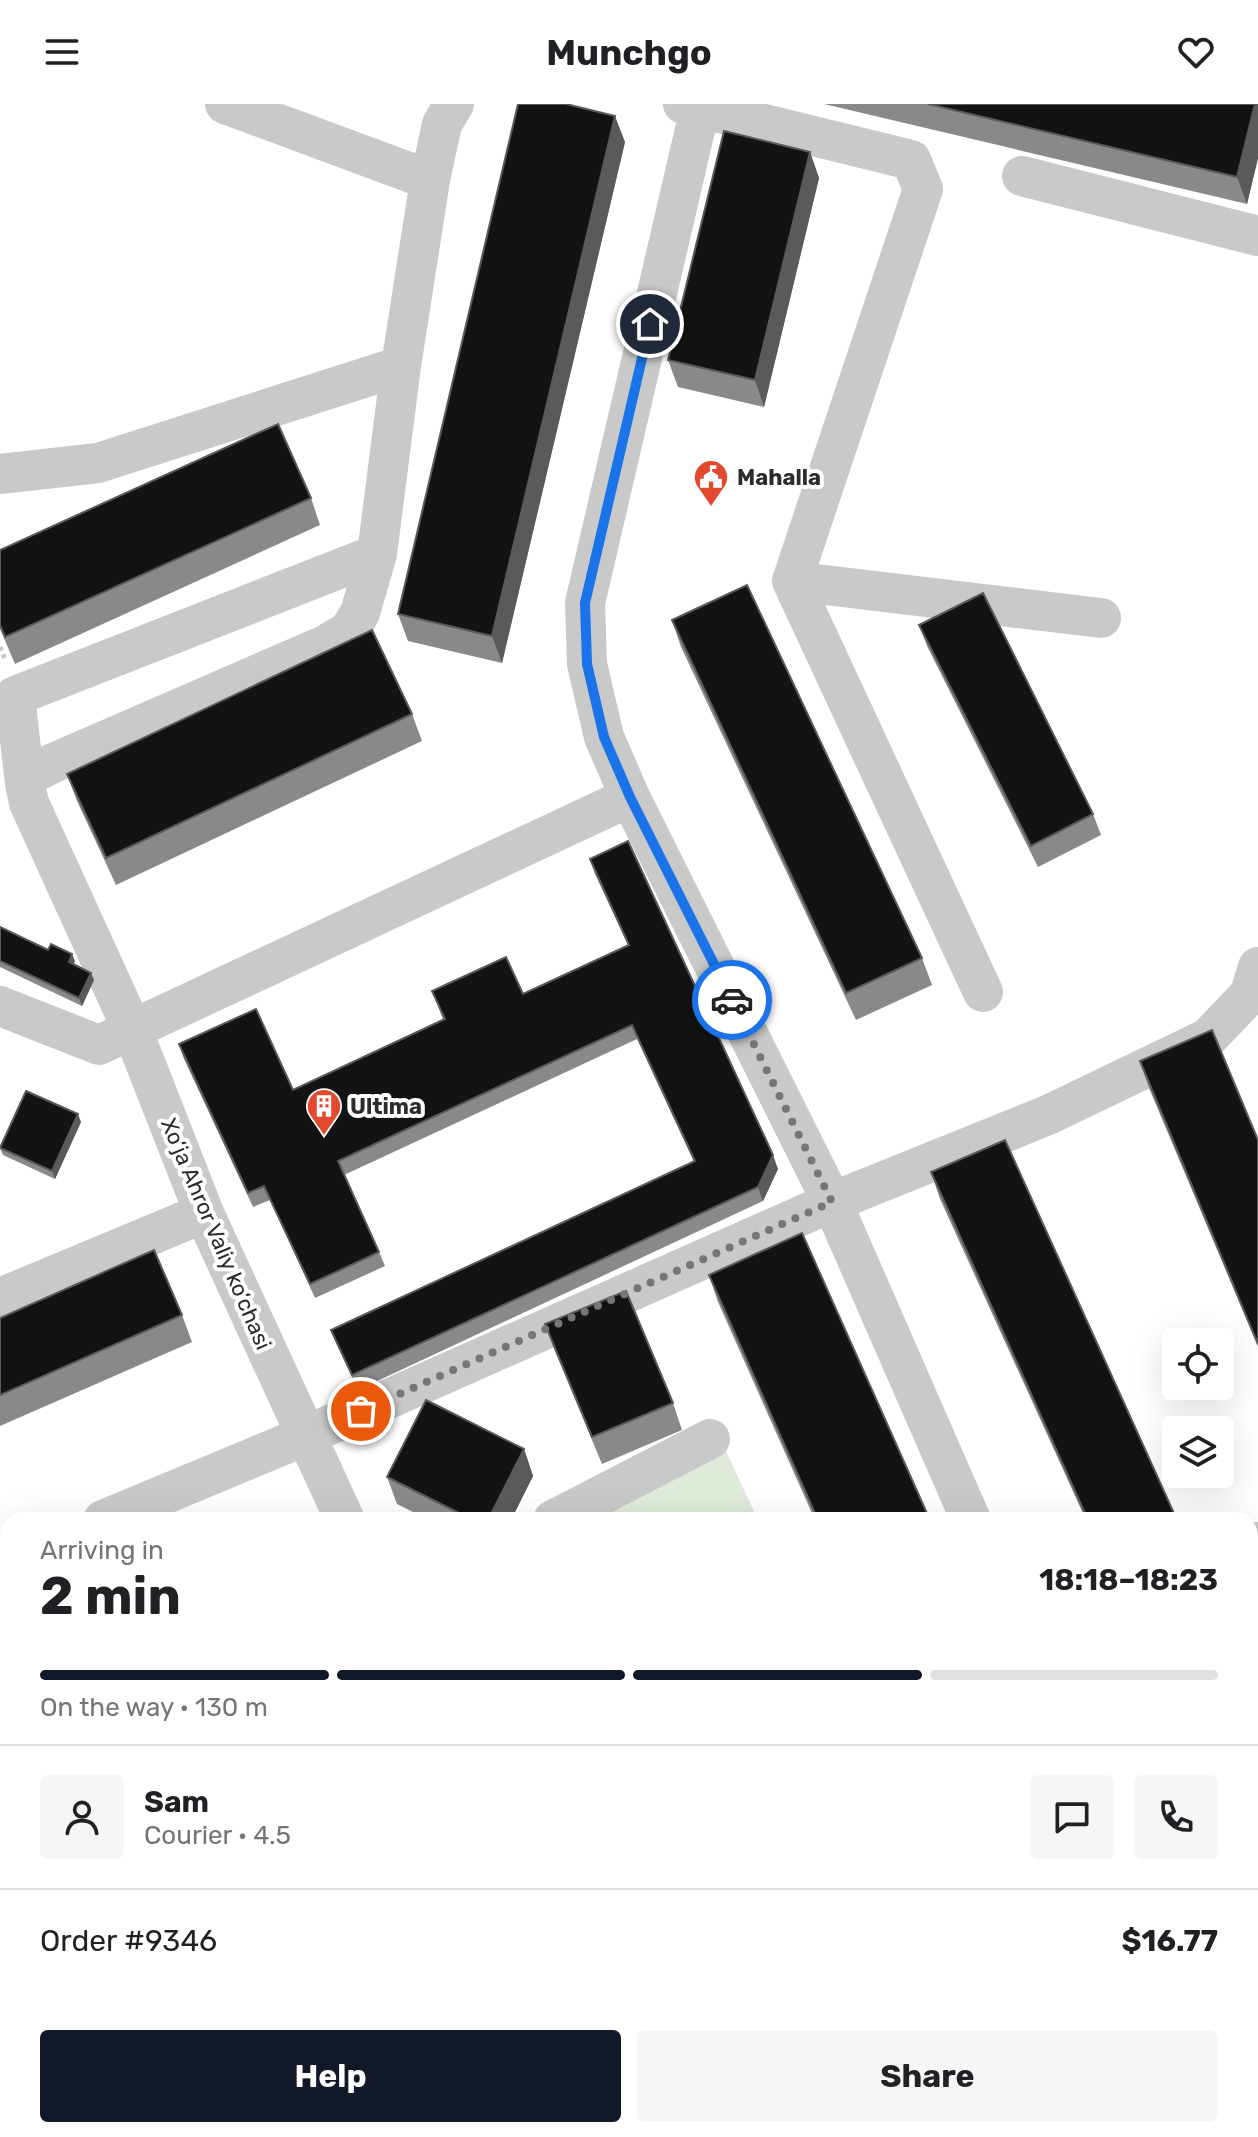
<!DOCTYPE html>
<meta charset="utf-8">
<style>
body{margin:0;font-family:Rubik,sans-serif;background:#f6f6f6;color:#202124;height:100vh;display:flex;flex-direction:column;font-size:30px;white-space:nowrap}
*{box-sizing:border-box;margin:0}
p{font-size:26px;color:#757577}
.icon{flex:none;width:44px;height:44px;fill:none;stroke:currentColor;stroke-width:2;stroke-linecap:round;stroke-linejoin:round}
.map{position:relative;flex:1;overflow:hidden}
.details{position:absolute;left:0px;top:1408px;width:1258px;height:626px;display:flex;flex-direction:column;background:#fff;border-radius:24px 24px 0 0;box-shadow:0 8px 32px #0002}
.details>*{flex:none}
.buttons{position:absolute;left:1162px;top:1224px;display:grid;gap:16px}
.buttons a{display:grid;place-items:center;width:72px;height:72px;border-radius:8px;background:#fff;box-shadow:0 8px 32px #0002;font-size:40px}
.pin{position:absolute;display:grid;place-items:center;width:68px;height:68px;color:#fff;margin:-34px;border:4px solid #fff;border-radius:50%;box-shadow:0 2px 8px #0007}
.courier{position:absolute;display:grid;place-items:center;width:80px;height:80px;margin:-40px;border:6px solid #1a73e8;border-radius:50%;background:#fff;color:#222;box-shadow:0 2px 10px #0007}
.summary em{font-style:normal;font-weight:700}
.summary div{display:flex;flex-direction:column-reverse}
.summary{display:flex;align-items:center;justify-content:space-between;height:136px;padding:0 40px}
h1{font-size:52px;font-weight:700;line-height:60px}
.bar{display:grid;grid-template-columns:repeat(4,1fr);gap:12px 8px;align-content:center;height:96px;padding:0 40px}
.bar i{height:10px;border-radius:6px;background:#e0e0e0}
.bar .selected{background:#111827}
.bar p{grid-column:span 4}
.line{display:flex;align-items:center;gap:20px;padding:0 40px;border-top:2px solid #e0e0e0}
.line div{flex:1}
.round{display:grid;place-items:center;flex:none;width:84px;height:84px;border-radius:8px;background:#f6f6f6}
.cta{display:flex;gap:16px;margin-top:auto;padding:16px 40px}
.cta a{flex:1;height:92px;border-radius:8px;background:#111827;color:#fff;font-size:32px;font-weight:700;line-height:92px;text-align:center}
.cta a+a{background:#f6f6f6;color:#202124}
header{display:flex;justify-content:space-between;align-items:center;height:104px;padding:0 40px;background:#fff;font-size:36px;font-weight:700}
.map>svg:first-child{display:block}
</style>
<header><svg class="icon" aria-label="menu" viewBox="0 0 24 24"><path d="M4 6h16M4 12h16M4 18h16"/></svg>Munchgo<svg class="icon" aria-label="heart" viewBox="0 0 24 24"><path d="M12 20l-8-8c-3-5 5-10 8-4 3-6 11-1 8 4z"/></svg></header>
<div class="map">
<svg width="1258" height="2033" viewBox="0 0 1258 2033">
<rect width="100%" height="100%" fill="#fff"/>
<path fill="#dfeada" d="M725 1345 758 1416H572Z"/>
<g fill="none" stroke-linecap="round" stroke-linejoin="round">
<path stroke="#c9c9c9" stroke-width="5" stroke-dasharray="4 4" stroke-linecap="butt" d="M0 543 5 555"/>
<path stroke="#c9c9c9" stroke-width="40" d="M225 0 430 76
M683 0 911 56 923 85 792 477 1101 514
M701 0 585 499 587 560 604 633 630 693 832 1098 971 1416
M1022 72 1258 132
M0 370 98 359 401 262
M792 477 983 888
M25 680 15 592 377 450
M0 902 99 941 630 693
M0 1194 204 1109
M103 1416 305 1332 832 1098 1048 1011 1208 934 1250 890 1258 863
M345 1416 204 1109 132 925 29 699 25 680 31 670 51 660 325 541 349 527 360 509 377 450 401 262 430 76 442 20 454 0
M553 1416 710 1335
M1250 1441 1258 1438
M0 1459 8 1456
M1250 1989 1258 1986
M0 1999 8 2016
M631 2026 634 2033
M1246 2026 1249 2033
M48 2033 64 2026
M1150 2033 1166 2026"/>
</g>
<path fill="#898989" d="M824 0H1258V54L1247 100Z
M625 38 502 559 408 537 398 510Z
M810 48 819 74 764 303 678 283 668 256Z
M311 394 320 421 15 560 0 525V446Z
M672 516 922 854 932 881 856 916 681 543Z
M919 521 1093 710 1101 731 1038 763 927 542Z
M412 610 422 637 116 781 77 697 67 670Z
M590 755 778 1065 763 1097 358 1286 337 1241 331 1226 694 1058 637 935 344 1071 379 1148 385 1162 315 1194 270 1096 253 1103 184 955 179 940 293 986 443 915 432 887 523 890 628 841 595 770Z
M0 823 75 857 73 860 94 876 82 902 0 863Z
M1140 957 1258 1036V1243L1149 984Z
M81 1018 55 1075 3 1051 0 1044Z
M931 1068 1177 1416H1086L940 1095Z
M709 1171 930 1416H815L718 1198Z
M182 1211 192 1238 0 1322V1214Z
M545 1220 673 1299 682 1326 602 1360 555 1247Z
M524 1345 533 1372 511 1416H429L397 1400 387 1373Z
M0 1583 8 1600V1815L0 1797Z"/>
<path fill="#5a5a5a" d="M1255 0H1258V54L1247 100 1237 73Z
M615 12 625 38 502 559 492 532Z
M810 48 819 74 764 303 755 276Z
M72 850 75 857 71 866 69 858Z
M91 869 94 876 82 902 79 894Z
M78 1010 81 1018 55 1075 52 1067Z
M773 1051 778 1065 763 1097 758 1083Z
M524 1345 533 1372 511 1416H488Z"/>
<path fill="#131313" stroke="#5a5a5a" stroke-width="2" d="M518 0H566L615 12 492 532 398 510Z
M928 0H1255L1237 73Z
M724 27 810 48 755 276 668 256Z
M278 320 311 394 5 533 0 521V446Z
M747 481 922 854 846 889 672 516Z
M983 489 1093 710 1031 742 919 521Z
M372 526 412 610 106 754 67 670Z
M628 737 773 1051 758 1083 352 1271 331 1226 695 1057 632 921 338 1057 379 1148 310 1180 264 1082 248 1089 179 940 256 905 293 986 445 915 432 887 506 853 523 890 629 841 590 755Z
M0 823 48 846 51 840 72 850 69 858 91 869 79 894 0 857Z
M1212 926 1258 1036V1240L1140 957Z
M26 987 78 1010 52 1067 0 1044Z
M1005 1036 1177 1416H1088L931 1068Z
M802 1129 930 1416H818L709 1171Z
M154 1146 182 1211 0 1291V1214Z
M626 1187 673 1299 592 1333 545 1220Z
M426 1296 524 1345 488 1416H473L387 1373Z
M0 1583 8 1600V1809L0 1792Z
M111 2026H200L204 2033H115Z
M459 2026H541L544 2033H462Z
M667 2026H719L722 2033H670Z"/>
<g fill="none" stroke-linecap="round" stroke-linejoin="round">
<path stroke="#767676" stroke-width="8" stroke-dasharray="0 14.4" d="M361 1307 832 1098 732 896"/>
<path stroke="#1a73e8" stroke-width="10" d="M650 220 585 499 587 560 604 633 630 693 732 896"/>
</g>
<defs>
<g id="civic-pin" transform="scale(1.8)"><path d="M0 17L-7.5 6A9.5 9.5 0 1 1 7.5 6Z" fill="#e2492f" stroke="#fff"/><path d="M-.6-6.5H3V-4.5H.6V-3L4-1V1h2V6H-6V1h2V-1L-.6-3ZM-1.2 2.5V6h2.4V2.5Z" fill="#fff"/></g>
<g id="building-pin" transform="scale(1.8)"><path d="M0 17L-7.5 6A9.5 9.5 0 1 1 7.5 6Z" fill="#e2492f" stroke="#fff"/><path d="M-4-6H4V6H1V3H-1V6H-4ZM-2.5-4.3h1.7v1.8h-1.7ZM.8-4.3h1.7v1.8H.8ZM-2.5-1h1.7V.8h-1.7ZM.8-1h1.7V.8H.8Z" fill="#fff"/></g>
</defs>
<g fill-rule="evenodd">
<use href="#civic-pin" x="711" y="373"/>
<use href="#building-pin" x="324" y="1002"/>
</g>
<g text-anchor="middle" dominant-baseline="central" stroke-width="8" stroke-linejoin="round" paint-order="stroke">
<g font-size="22" font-weight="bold" fill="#2c2c2c" stroke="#fff" text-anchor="start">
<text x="737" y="373">Mahalla</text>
<text x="350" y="1002">Ultima</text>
</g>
<g font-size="22" fill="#2c2c2c" stroke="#fff">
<text transform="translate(216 1130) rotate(67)">Xo‘ja Ahror Valiy ko‘chasi</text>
</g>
</g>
</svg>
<div class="buttons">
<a><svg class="icon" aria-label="locate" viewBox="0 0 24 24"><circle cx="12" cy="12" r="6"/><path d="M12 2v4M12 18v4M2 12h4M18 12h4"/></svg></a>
<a><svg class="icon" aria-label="layers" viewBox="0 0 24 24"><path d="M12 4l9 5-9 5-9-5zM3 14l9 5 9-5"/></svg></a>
</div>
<div class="pin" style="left:361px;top:1307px;background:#ea580c"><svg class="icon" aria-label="bag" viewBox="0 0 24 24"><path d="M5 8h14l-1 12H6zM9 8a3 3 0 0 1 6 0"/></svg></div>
<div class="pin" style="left:650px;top:220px;background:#1f2937"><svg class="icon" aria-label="home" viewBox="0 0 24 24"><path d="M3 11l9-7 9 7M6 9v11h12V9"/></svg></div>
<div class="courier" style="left:732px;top:896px"><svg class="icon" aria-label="car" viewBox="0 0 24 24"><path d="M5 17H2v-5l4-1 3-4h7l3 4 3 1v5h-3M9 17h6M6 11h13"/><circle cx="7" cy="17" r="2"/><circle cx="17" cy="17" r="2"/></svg></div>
<section class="details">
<div class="summary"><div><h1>2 min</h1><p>Arriving in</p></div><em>18:18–18:23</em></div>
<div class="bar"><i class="selected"></i><i class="selected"></i><i class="selected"></i><i></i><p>On the way · 130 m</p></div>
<div class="line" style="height:144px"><a class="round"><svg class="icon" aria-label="person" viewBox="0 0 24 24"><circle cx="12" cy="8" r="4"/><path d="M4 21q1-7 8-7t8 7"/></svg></a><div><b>Sam</b><p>Courier · 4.5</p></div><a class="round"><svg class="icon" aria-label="chat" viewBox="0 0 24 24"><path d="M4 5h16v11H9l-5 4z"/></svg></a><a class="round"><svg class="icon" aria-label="phone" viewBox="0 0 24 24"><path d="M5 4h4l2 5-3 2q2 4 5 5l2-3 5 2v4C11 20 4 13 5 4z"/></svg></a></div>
<div class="line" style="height:104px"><div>Order #9346</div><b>$16.77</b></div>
<div class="cta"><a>Help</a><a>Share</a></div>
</section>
</div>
